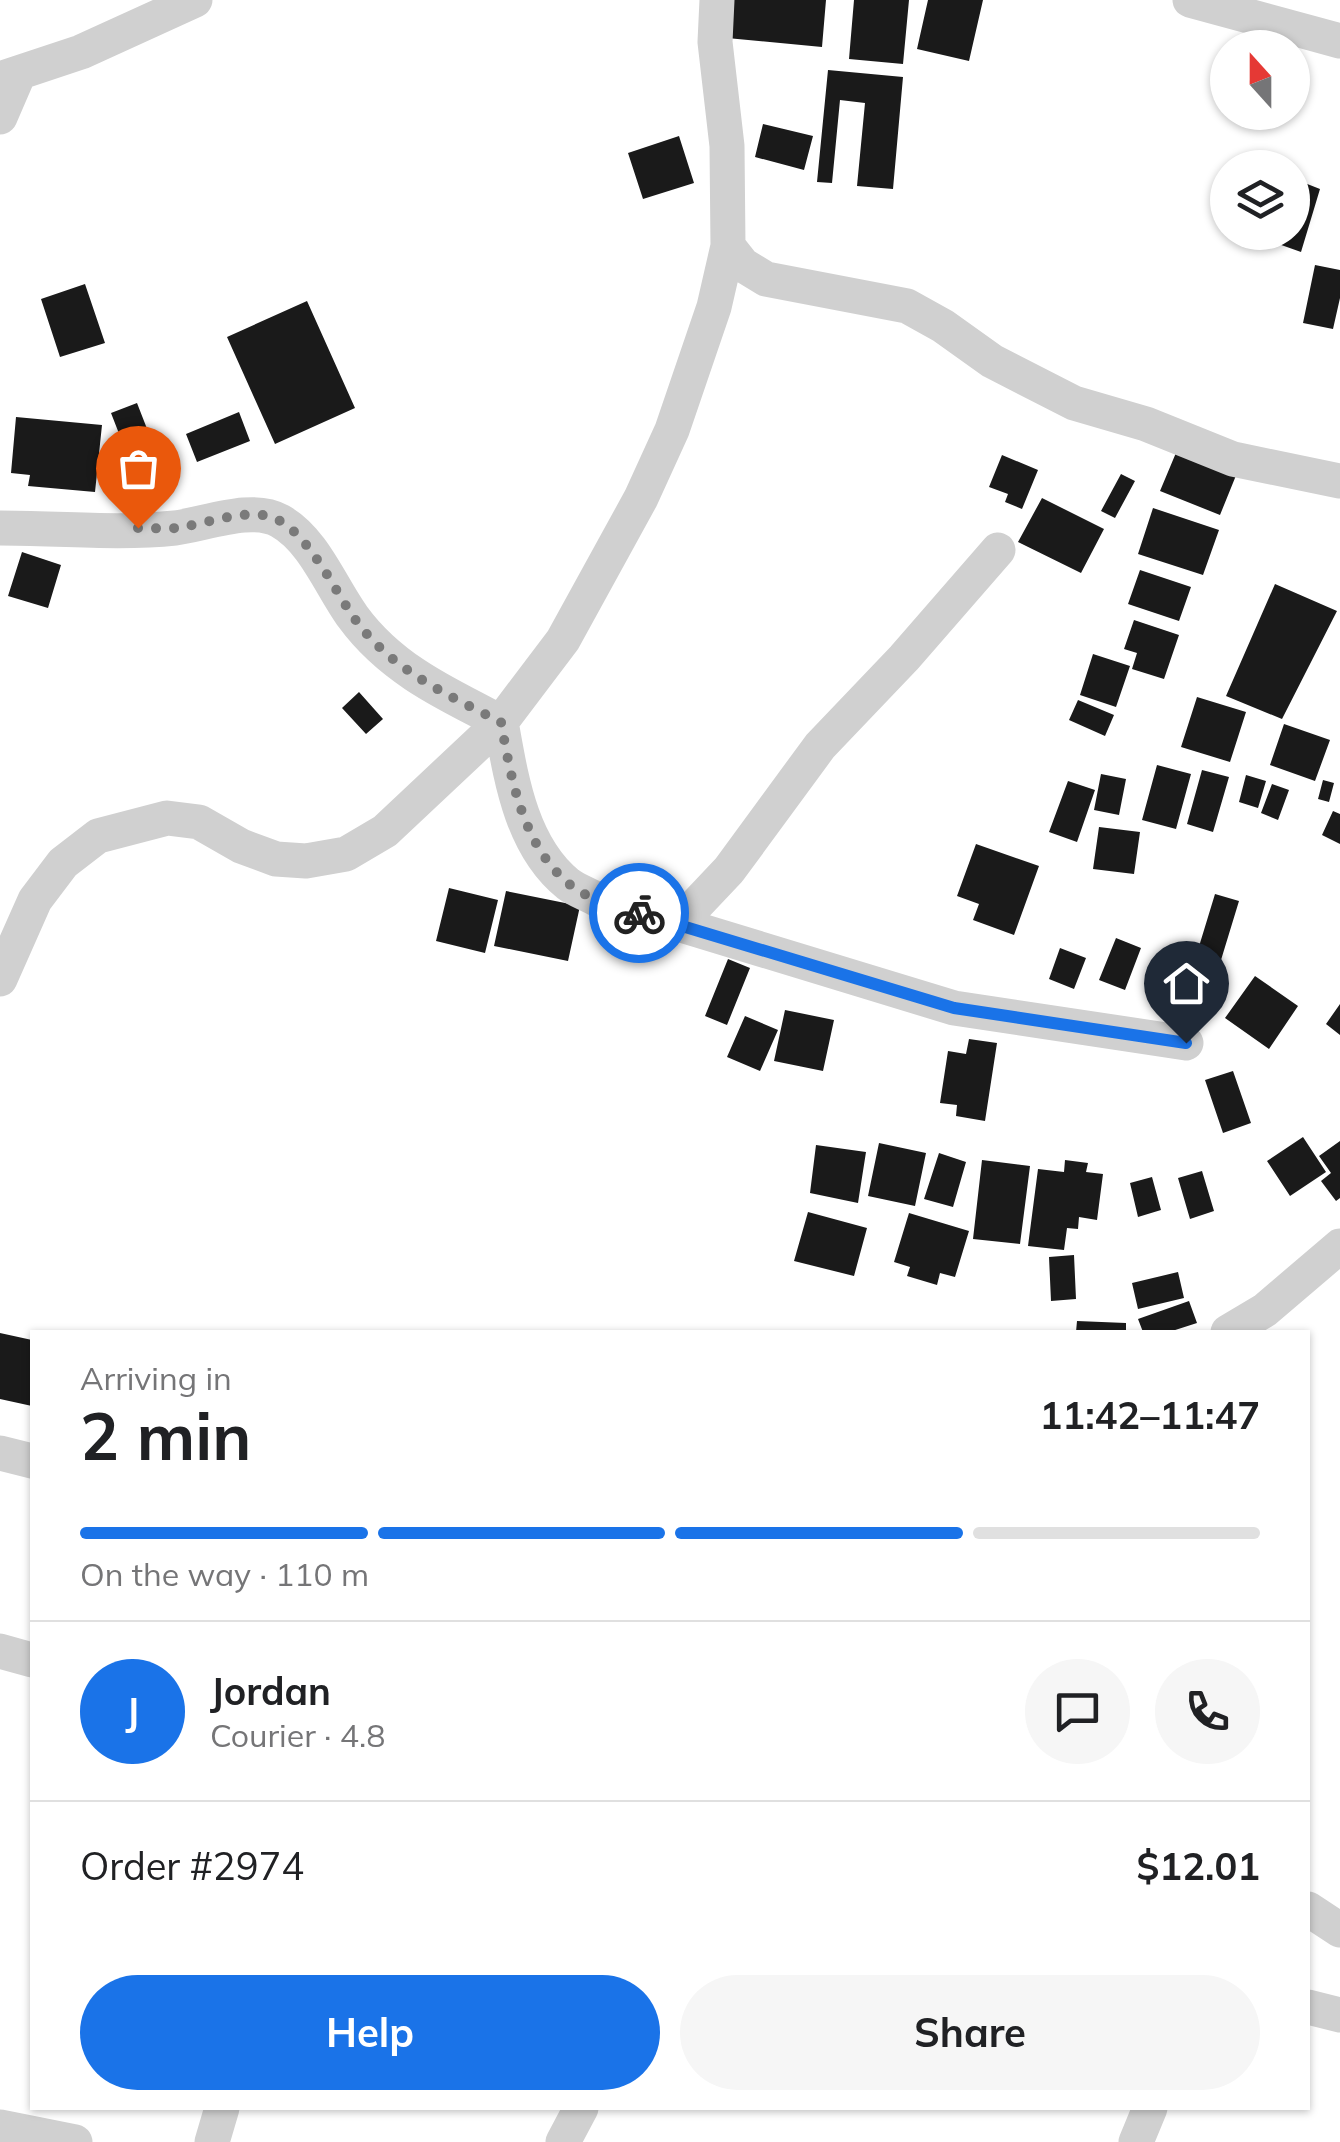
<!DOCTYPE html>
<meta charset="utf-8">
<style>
body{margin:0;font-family:Mulish,sans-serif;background:#f6f6f6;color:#202124;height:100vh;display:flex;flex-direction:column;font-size:38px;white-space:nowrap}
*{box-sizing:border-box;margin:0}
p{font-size:32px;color:#757577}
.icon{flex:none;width:55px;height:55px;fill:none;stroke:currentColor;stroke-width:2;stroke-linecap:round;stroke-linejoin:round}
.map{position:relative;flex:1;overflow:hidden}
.drawer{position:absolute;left:30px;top:1330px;width:1280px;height:780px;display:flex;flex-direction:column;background:#fff;border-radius:0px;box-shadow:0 2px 8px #0004}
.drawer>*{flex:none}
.needle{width:65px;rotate:339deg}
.tools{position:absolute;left:1210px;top:30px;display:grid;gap:20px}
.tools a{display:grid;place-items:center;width:100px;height:100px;border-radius:50%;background:#fff;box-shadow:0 2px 8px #0004;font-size:50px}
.pin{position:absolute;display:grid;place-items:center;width:85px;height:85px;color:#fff;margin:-102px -42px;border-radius:50% 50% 50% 0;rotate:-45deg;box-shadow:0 0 10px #0007}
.pin .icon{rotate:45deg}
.courier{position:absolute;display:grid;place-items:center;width:100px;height:100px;margin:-50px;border:8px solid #1a73e8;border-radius:50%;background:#fff;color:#222;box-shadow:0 2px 12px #0007}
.summary em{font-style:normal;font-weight:700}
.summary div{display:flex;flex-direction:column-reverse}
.summary{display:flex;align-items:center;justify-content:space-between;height:170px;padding:0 50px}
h1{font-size:65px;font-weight:700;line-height:75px}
.bar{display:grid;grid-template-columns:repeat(4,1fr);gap:15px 10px;align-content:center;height:120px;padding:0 50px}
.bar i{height:12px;border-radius:8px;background:#e0e0e0}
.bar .selected{background:#1a73e8}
.bar p{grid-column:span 4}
.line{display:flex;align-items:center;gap:25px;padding:0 50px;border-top:2px solid #e0e0e0}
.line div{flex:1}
.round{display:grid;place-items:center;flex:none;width:105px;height:105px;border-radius:52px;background:#f6f6f6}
.primary-button{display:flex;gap:20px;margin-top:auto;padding:20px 50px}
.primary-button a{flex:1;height:115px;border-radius:60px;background:#1a73e8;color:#fff;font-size:40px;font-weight:700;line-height:115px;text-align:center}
.primary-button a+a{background:#f6f6f6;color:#202124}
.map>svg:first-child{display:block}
</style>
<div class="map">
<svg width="1340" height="2142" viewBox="0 0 1340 2142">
<rect width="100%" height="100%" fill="#fff"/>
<path fill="#1a1a1a" d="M731 0H826L822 47 727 38Z
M854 0H909L903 64 849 59Z
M928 0H983L969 61 917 49Z
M828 70 903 77 893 189 857 186 865 103 840 100 832 183 817 182Z
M763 124 813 136 804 170 755 157Z
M679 136 694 183 643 199 628 153Z
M1292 178 1320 189 1301 252 1247 233 1292 232Z
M1315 265 1340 270V298L1333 329 1303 323Z
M85 284 105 343 60 357 41 299Z
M307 301 355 408 275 444 227 337Z
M137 403 151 439 125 449 111 413Z
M239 412 250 441 197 462 186 434Z
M16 417 102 425 95 492 28 486 30 475 11 473Z
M1178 448 1237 473 1220 515 1160 491Z
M1002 455 1038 470 1022 509 1005 502 1008 494 989 487Z
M1121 474 1135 481 1115 518 1101 511Z
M1042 498 1104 529 1081 573 1018 542Z
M1153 508 1219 530 1203 575 1138 554Z
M22 552 61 565 48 608 8 596Z
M1140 570 1191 587 1179 621 1128 604Z
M1275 584 1337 611 1282 719 1226 696Z
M1134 620 1179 635 1164 679 1132 669 1137 653 1124 649Z
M1093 654 1130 666 1116 707 1080 695Z
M359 692 383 719 366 734 342 708Z
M1197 697 1246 712 1230 762 1181 747Z
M1078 700 1114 715 1105 736 1069 720Z
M1284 724 1330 740 1315 781 1270 765Z
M1157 765 1191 774 1176 829 1142 820Z
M1202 770 1229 777 1213 832 1187 824Z
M1101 774 1126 779 1119 815 1094 810Z
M1246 775 1266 781 1258 808 1239 802Z
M1323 780 1334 783 1329 802 1318 799Z
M1068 781 1095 790 1077 842 1049 832Z
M1272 784 1289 790 1278 820 1261 813Z
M1333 811 1340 814V844L1322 835Z
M1099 827 1140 832 1134 874 1093 869Z
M976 844 1039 866 1014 935 973 920 979 904 957 896Z
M449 888 498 900 485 953 436 941Z
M506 891 580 906 568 961 494 946Z
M1215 894 1239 901 1221 960 1197 953Z
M1116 938 1141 948 1125 990 1099 980Z
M1060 948 1086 958 1074 989 1049 979Z
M728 959 750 968 727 1025 705 1016Z
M1255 976 1298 1006 1269 1049 1225 1018Z
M1340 1004V1035L1326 1024Z
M785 1010 834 1020 823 1071 774 1061Z
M745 1016 778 1030 760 1071 727 1057Z
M969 1039 997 1043 985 1121 956 1116 957 1105 940 1103 948 1051 966 1054Z
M1233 1071 1251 1123 1223 1133 1205 1080Z
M1303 1137 1326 1172 1290 1196 1267 1161Z
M1340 1141V1198L1336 1201 1321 1181 1331 1173 1319 1156Z
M879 1143 926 1153 915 1206 868 1196Z
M816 1145 866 1152 858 1203 810 1193Z
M939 1153 966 1162 953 1207 924 1199Z
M982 1160 1030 1166 1020 1244 973 1239Z
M1065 1160 1088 1163 1086 1172 1103 1174 1097 1220 1079 1217 1078 1229 1067 1228 1064 1250 1028 1246 1038 1169 1064 1172Z
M1202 1171 1214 1211 1190 1219 1178 1178Z
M1152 1177 1161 1210 1138 1217 1130 1183Z
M808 1212 867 1228 854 1276 794 1261Z
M909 1213 969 1231 955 1277 940 1273 937 1285 907 1276 910 1267 894 1262Z
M1074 1255 1076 1299 1051 1301 1049 1257Z
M1178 1272 1184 1298 1138 1309 1132 1283Z
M1189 1301 1197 1323 1169 1332H1143L1138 1319Z
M1077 1321 1126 1323V1332H1076Z
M0 1333 32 1340V1406L0 1399Z"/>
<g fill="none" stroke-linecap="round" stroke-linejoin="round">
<path stroke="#d0d0d0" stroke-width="35" d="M1190 0 1340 41
M0 79 81 52 195 0
M0 117 19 73
M728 246 743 265 766 279 907 306 943 326 992 361 1074 403 1146 424 1233 459 1340 481
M0 528C55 528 121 534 175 528 206 524 252 505 280 521 314 540 331 587 353 617 391 669 446 694 501 722 511 778 521 846 568 884 576 890 587 894 596 899L954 1008 1186 1043
M677 925 729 870 820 746 904 658 998 550
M0 979 35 900 63 863 98 836 167 818 199 822 241 846 276 859 306 861 346 854 385 831 501 722 563 640 641 498 672 430 714 307 728 246 727 146 715 42 717 0
M1228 1332 1265 1310 1340 1246
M0 1453 32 1461
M0 1651 32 1660
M1308 1909 1340 1930
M1308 2007 1340 2015
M0 2127 75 2142
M212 2142 222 2108
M563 2142 581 2108
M1136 2142 1150 2108"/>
</g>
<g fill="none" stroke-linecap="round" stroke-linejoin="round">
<path stroke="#7a7a7a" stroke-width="10" stroke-dasharray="0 18" d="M138 528C151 528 164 529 176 528 205 524 240 510 268 516 303 524 333 587 352 615 388 668 445 694 501 722 511 778 522 844 568 883 587 900 615 905 639 913"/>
<path stroke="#1a73e8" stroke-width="12" d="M639 913 954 1008 1186 1043"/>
</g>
</svg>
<div class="tools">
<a><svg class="needle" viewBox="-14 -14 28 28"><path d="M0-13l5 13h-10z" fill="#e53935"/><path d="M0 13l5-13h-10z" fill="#757577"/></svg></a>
<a><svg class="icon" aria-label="layers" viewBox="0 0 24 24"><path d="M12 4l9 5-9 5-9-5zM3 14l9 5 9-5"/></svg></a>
</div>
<div class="pin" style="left:138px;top:528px;background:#ea580c"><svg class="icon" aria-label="bag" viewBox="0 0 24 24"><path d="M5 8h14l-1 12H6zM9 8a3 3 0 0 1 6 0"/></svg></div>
<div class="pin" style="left:1186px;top:1043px;background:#1f2937"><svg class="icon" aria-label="home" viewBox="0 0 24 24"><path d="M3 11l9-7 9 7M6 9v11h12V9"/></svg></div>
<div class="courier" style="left:639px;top:913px"><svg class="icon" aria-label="bike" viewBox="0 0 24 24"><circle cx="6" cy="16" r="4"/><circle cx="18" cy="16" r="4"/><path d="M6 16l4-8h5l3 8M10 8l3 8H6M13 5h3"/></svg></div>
<section class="drawer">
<div class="summary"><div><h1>2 min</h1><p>Arriving in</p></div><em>11:42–11:47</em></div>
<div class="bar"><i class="selected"></i><i class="selected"></i><i class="selected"></i><i></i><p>On the way · 110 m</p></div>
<div class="line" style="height:180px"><b class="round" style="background:#1a73e8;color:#fff">J</b><div><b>Jordan</b><p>Courier · 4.8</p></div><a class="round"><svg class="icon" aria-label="chat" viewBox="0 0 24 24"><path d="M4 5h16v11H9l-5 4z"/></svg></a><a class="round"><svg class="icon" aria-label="phone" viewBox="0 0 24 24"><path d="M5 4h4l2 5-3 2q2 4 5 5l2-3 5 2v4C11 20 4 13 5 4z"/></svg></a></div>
<div class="line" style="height:130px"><div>Order #2974</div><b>$12.01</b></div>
<div class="primary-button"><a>Help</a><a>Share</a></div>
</section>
</div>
